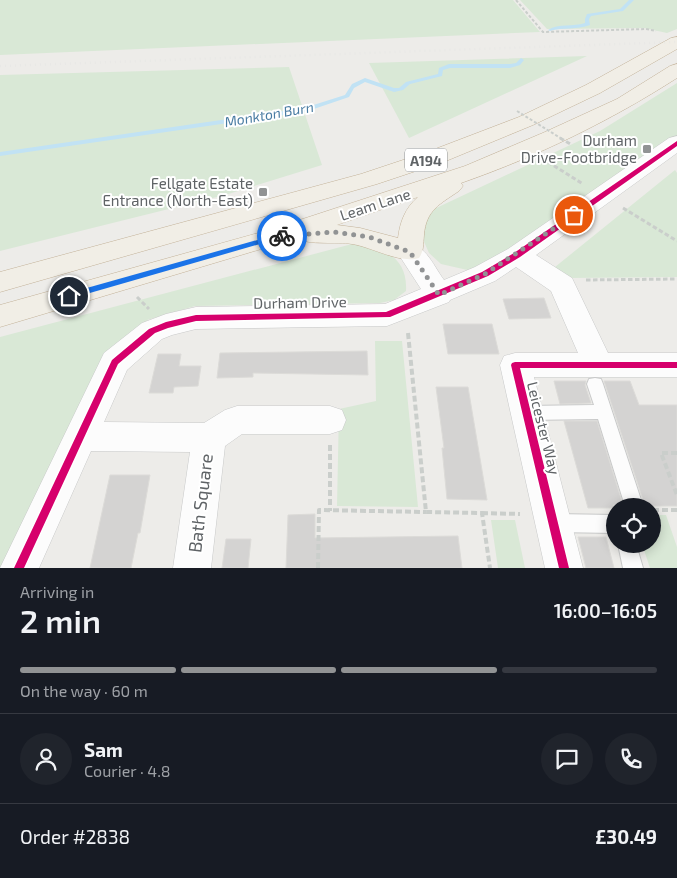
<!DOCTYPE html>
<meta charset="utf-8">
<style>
body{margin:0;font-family:"Exo 2",sans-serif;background:#20242c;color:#f1f3f6;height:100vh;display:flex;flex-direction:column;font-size:19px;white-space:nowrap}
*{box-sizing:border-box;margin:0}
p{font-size:16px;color:#9ea1a6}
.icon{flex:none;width:28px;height:28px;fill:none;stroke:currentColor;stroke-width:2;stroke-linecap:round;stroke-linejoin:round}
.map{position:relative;height:568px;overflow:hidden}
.side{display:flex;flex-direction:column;background:#171b24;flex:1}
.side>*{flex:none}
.tools{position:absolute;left:606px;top:498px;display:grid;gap:10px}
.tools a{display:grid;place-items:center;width:55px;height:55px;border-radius:50%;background:#171b24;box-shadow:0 2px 12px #0003;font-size:25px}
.pin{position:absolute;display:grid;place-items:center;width:42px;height:42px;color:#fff;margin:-21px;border:2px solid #fff;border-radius:50%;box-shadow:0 1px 5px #0007}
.courier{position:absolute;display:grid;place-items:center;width:50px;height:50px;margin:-25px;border:4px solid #1a73e8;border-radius:50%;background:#fff;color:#222;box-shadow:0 1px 6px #0007}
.overview em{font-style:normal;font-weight:600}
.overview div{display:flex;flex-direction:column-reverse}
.overview{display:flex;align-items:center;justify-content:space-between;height:85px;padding:0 20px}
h1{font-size:32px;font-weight:600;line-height:38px}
.bar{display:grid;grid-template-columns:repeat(4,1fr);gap:8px 5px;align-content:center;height:60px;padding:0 20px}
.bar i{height:6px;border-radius:4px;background:#363941}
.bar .selected{background:#919394}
.bar p{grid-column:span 4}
.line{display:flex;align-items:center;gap:12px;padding:0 20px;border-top:1px solid #363941}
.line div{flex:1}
.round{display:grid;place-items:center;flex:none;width:52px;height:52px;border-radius:26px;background:#20242c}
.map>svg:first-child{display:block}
</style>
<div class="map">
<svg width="677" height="568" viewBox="0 0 677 568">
<rect width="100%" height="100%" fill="#edece9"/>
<path fill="#d9e8d6" d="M0 0H513L540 32 0 55Z
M520 0H677V29L667 33 644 28 547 29Z
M587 56 409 138 369 63Z
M289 67 322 165 225 195 0 251V75Z
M677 83V143L485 274 441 264 429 253 421 235 423 224 432 210 600 131Z
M675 170 677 173V277L568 278 555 267Z
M352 244C382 247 408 256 406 291L394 300 380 303 195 306 147 320 155 330 152 331 0 568V337Z
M375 341H402L418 507 337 506 339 409 376 401Z
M653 515H666L677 547V568H650L642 544H652Z
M491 520H515L525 568H498Z"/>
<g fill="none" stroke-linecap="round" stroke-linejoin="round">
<path fill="#c1e2f4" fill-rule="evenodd" d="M629 0H634L623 11 591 16 589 19 590 25C577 30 563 27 550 31L548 30C559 23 573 27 585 23V19L587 14 620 9Z
M521 58 524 60 520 65 510 68H450L443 70 442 76 410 84 403 90 394 92 365 82 354 88 349 97 305 112 0 156V152L304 108 345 95 352 84 365 78 394 88H399L406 82 438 74 439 68 449 64H510L516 63Z"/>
</g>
<path fill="#d4d3d2" stroke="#dcdbd8" d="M544 298 551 318 509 319 503 299Z
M443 324H492L499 354H448Z
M367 351 368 375 253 373V377L217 378 220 353Z
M158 354H181L179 366H201L198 386 174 387 173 393H149Z
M554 381H586L585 385 591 403 560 404Z
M604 381H630L639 405H677V506H645Z
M436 387H468L487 500 447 499 442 448H444Z
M564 421H597L623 505H613L614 508H588Z
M110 475H150L140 533H138L131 568H90Z
M315 514V538L458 536 462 568H286L288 515Z
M578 537H606L614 568H586Z
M226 539H251L248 568H222Z"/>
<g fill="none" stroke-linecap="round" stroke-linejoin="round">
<g stroke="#c8c9c9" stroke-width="2">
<path id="service" d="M595 378 601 379 603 384 643 506H625L598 419 526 420 520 418 518 413 520 408 526 406 594 405 587 384 589 379Z
M554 514 615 515V533L554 532 547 529 545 523 547 517Z
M618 544H636L643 568H623Z"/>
</g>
<g stroke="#c8c9c9" stroke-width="1">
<path id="minor" d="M677 136V153L536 255 572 278 608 353H677V377H534L583 568H545L500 365 504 356 515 353H578L551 291 516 267 495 281 450 300 449 302 387 326 196 329 172 335 162 339 127 370 104 422 204 423 225 410 237 406H330L342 410 346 420 342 430 330 434H242L225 446 211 568H173L190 452 91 451 39 568H0L104 353 142 323 166 314 196 307 385 304 421 289 397 252 401 246C424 239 432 264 444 280L475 267 508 249 669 138Z"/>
</g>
<g stroke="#c3b299" stroke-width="1">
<path id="trunk" d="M677 37V49L600 93 533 125 446 161 377 184 0 292V272L361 174 430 151 519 117 586 85 671 38Z
M677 64V78C610 121 536 157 461 183L463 186 459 191C440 204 426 210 424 235 423 244 424 251 419 258 400 264 372 247 352 244 337 241 308 246 298 238L0 327V305L269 230 465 166 545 132 617 99 670 66ZM418 197C405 208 400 222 398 238L360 228 337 225Z"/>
</g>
<path stroke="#cacecb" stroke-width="2" stroke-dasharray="3 2" stroke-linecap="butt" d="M516 0 543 32 646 29 656 31"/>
<path stroke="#cacecb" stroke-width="3" stroke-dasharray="4.5 2.5" stroke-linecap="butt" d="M548 162 583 184
M623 208 677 241
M586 280 677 279
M137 297 149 309"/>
<path stroke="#cacecb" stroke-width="4" stroke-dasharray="6 3" stroke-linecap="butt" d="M408 333 426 512 482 513 490 568
M330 445V511
M677 453H661L677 495
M653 510H677
M482 513 520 514
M318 568 319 510 426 512"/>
<use href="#service" fill="#fcfcfc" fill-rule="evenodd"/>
<use href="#minor" fill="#fcfcfc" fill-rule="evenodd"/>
<use href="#trunk" fill="#f1eee6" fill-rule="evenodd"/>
<path stroke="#e3e4e3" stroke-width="2.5" stroke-dasharray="0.5 4.5" stroke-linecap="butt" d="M0 66 677 42"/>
<path stroke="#cacecb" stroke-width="2" stroke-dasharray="3 2" stroke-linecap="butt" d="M517 111 562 139"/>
<path stroke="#cacecb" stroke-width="3" stroke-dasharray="4.5 2.5" stroke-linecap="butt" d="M560 138 572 145"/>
<g stroke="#fff" stroke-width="3">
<path id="cycleway" d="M677 141V146L520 257 488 276 390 317 196 321 168 328 155 333 118 364 24 568H14L112 360 149 329 166 322 196 315 386 312 482 272 514 253Z
M515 362H677V368H520L569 568H559L511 365 512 363Z"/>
</g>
<use href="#cycleway" fill="#d6006c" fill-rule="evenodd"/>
</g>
<path fill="#1a73e8" d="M282 233 284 234V237L69 299 65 296 69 293Z"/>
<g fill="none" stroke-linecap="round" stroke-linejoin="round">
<path stroke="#919394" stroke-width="5" stroke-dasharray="0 9" d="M282 236 334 232 369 237 410 252 439 295 485 274 574 215"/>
</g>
<g fill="#919394" stroke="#fff" stroke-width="2">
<rect x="642" y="144" width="10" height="10" rx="2.5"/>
<rect x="258" y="187" width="10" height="10" rx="2.5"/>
</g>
<g text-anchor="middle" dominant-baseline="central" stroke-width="4" stroke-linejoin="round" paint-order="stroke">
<g font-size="14" font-style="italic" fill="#487ba2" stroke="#fff">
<text transform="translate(269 114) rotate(-10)">Monkton Burn</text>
</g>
<rect fill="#fff" stroke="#8f9294" stroke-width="1" x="405" y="148.5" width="42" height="23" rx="4"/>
<g font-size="14" font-weight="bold" fill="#5f6366">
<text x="426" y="160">A194</text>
</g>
<g font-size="15" fill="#5f6366" stroke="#fff" text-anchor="end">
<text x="637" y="140">Durham<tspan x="637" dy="17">Drive-Footbridge</tspan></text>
<text x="253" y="183">Fellgate Estate<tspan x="253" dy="17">Entrance (North-East)</tspan></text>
</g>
<g font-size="15" fill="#5f6366" stroke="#fff">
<text transform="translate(375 204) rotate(-18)">Leam Lane</text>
<text transform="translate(300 302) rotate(-1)">Durham Drive</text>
<text transform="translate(544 428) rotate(76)">Leicester Way</text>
</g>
<g font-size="18" fill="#5f6366" stroke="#fff">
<text transform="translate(200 503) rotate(-83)">Bath Square</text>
</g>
</g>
</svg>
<div class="tools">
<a><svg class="icon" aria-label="locate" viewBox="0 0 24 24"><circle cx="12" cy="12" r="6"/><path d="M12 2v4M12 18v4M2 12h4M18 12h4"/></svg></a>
</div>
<div class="pin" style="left:574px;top:215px;background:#ea580c"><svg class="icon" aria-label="bag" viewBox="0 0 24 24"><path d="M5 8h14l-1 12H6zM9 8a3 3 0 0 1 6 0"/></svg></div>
<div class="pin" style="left:69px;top:296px;background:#1f2937"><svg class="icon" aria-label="home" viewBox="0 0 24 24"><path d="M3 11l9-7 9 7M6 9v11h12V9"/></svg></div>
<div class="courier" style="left:282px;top:236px"><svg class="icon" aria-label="bike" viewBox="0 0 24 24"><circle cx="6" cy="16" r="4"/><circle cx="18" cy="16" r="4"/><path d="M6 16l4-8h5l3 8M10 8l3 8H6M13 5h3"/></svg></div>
</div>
<section class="side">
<div class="overview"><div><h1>2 min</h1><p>Arriving in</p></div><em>16:00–16:05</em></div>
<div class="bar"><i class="selected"></i><i class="selected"></i><i class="selected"></i><i></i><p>On the way · 60 m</p></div>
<div class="line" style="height:90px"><a class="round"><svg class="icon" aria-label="person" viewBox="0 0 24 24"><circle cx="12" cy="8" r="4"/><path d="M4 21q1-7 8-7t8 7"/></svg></a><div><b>Sam</b><p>Courier · 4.8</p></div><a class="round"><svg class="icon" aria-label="chat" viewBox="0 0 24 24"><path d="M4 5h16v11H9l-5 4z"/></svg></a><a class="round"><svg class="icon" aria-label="phone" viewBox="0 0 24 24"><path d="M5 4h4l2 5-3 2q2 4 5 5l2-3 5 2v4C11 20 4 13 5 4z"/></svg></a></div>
<div class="line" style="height:65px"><div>Order #2838</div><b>£30.49</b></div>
</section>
